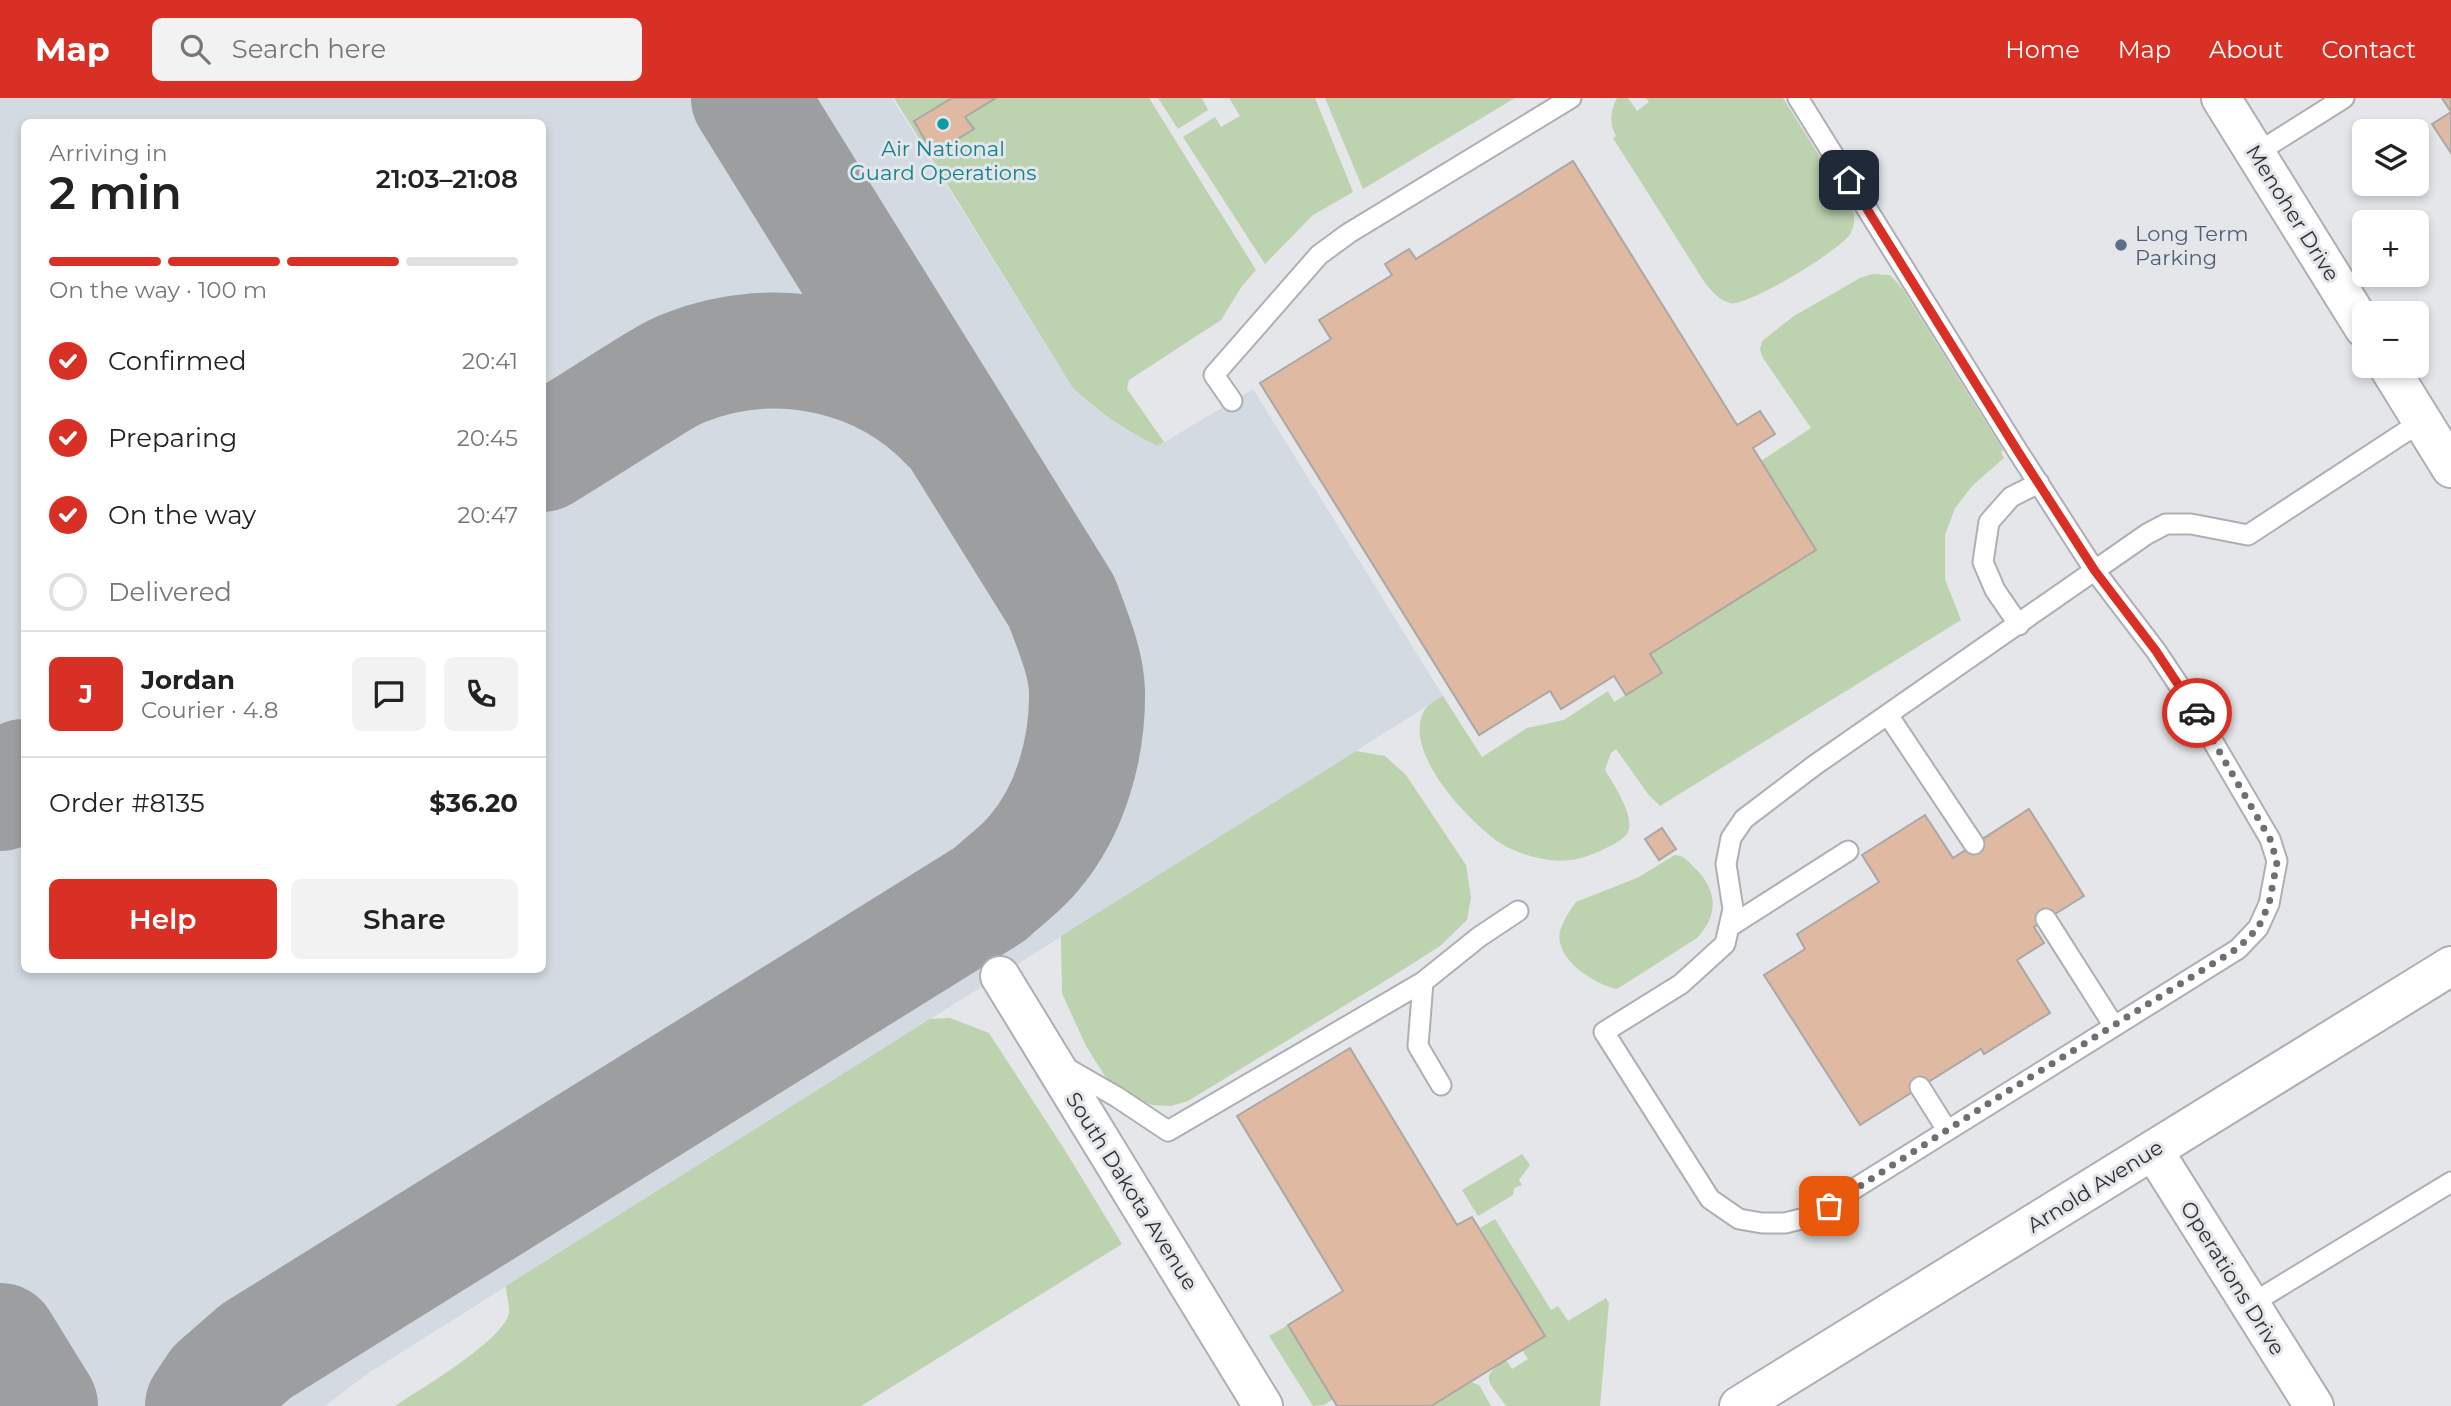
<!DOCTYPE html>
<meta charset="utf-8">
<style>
body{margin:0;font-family:Montserrat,sans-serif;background:#f2f2f2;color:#222;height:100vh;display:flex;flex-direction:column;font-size:26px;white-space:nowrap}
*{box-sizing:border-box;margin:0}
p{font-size:23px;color:#767676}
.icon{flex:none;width:38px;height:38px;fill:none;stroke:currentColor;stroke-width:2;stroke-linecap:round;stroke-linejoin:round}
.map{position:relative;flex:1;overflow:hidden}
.details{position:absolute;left:21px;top:21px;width:525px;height:854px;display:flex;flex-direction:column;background:#fff;border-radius:10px;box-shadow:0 4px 10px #0003}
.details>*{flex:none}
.tools{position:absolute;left:2352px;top:21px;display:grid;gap:14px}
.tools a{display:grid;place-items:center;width:77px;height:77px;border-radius:10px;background:#fff;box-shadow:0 4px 10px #0003;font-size:35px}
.pin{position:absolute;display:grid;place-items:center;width:60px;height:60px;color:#fff;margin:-30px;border-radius:14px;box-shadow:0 4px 10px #0006}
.courier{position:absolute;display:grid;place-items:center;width:70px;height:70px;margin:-35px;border:5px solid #d93025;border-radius:50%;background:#fff;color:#222;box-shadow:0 2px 9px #0007}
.head em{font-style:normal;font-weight:600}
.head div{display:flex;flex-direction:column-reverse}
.head{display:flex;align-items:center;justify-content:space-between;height:119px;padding:0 28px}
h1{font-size:46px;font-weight:600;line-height:52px}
.bar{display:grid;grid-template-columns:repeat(4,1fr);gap:10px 7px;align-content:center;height:84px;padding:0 28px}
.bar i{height:9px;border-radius:5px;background:#e0e0e0}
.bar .on{background:#d93025}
.bar p{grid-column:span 4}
.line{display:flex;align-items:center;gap:18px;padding:0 28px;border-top:2px solid #e0e0e0}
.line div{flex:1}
.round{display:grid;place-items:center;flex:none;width:74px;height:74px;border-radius:10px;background:#f2f2f2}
ol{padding:0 28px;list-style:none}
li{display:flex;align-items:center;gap:21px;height:77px}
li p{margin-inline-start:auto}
li .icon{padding:7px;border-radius:50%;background:#d93025;color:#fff;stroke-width:4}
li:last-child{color:#767676}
li i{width:38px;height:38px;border:4px solid #e0e0e0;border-radius:50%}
.action{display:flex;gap:14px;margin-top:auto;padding:14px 28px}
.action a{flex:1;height:80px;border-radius:10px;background:#d93025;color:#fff;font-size:28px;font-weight:600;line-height:80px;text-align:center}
.action a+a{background:#f2f2f2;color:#222}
header{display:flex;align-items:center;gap:42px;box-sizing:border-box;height:98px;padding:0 35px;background:#d93025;color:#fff}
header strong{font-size:33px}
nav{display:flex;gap:38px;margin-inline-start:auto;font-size:24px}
.search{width:490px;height:63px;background:#f2f2f2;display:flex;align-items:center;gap:18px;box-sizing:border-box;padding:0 24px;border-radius:10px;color:#767676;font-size:26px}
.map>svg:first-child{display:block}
</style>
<header>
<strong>Map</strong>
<div class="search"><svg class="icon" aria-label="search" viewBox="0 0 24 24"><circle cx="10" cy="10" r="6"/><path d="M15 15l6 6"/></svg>Search here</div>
<nav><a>Home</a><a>Map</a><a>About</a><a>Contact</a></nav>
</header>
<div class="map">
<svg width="2451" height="1308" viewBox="0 0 2451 1308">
<rect width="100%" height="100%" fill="#e4e6e9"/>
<path fill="#d3dae2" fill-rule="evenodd" d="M0 0H892L1073 290 1093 308 1124 331 1158 348 1253 291 1443 598 367 1276 325 1308H0ZM24 24H542V872H24Z"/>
<path fill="#bdd2af" d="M894 0H1149L1256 172 1242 188 1221 222 1129 282 1127 291 1164 344 1158 348C1125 333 1099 314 1073 290Z
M1158 0H1202L1208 12 1178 31Z
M1229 0H1315L1353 94 1313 117 1265 166 1183 39 1215 19 1221 29 1240 18Z
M1325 0H1515L1363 91Z
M1617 0H1628L1637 13 1649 4 1646 0H1783L1852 110C1855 119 1855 128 1850 136 1841 152 1747 209 1730 205 1720 203 1711 192 1705 185L1613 40 1616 38C1609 25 1610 13 1617 0Z
M1872 176 1890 177 1902 190 2003 352 2001 354 2004 360 1973 387 1955 410 1945 437V481L1961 522 1660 708 1648 696 1616 651 1611 655 1605 672C1613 686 1641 725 1624 739 1619 744 1612 747 1606 750 1589 759 1569 765 1550 762 1534 760 1514 754 1500 745 1469 724 1404 656 1423 615 1426 607 1436 602 1443 598L1482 659 1527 630 1564 622 1608 593 1614 604 1661 575 1650 556 1816 452 1761 363 1811 330 1763 260 1760 252 1762 243 1794 218 1860 180Z
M1356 653 1385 658 1406 677 1466 767 1471 799 1467 822 1440 848 1393 878 1188 1003 1171 1008 1152 1007 1134 1000 1108 983 1086 948 1062 895 1061 838Z
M1675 757C1684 758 1687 762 1693 768 1717 791 1720 815 1697 840L1617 891C1594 886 1554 861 1560 833 1563 823 1570 812 1576 804L1637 780Z
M950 920 989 935 1066 1054 1122 1146 861 1308H395C419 1292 504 1242 509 1215 510 1208 506 1196 506 1188L930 921Z
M1522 1056 1530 1067 1519 1082 1522 1087 1514 1090 1513 1097 1478 1118 1462 1092Z
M1495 1121 1551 1212 1558 1208 1568 1223 1606 1200 1609 1205 1600 1308H1506C1490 1284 1477 1280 1506 1262L1512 1271 1528 1261 1522 1252 1545 1238 1480 1130Z
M1288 1227 1333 1301 1324 1307 1313 1308 1269 1238Z
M1471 1284 1479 1287 1491 1308H1431Z"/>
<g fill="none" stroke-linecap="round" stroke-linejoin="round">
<path stroke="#9c9ea0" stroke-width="116" d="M542 356C573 337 603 318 633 299 650 289 666 277 684 270 775 233 883 256 950 328
M0 695 24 679
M0 1243 40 1308
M203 1308 217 1287 256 1253 990 796C1005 782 1022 770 1034 755 1071 712 1088 649 1087 593 1086 563 1072 532 1062 504L749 0"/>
</g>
<path fill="#dfb9a1" stroke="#aaa7a5" stroke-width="2" d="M952 0H996L965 19 974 31 933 56 914 23Z
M2442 0H2451V55L2432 26 2451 14Z
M1573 63 1737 327 1760 313 1775 336 1753 350 1816 452 1650 556 1662 575 1626 597 1614 578 1561 611 1550 593 1479 637 1260 285 1331 241 1319 222 1392 177 1385 166 1409 151 1416 161Z
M2029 711 2084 798 2034 829 2044 845 2017 862 2050 915 1984 956 1981 951 1860 1027 1764 877 1805 851 1797 836 1879 784 1862 757 1925 717 1953 760Z
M1662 730 1676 751 1659 762 1645 741Z
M1350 950 1457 1127 1472 1119 1545 1238 1431 1308H1337L1288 1227 1343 1193 1237 1018Z"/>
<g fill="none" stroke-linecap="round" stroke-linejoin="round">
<g stroke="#adafb2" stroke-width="23">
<path id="lane" d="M1798 0 2017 352 2095 473 2156 553 2188 601 2270 741 2277 763 2269 806 2258 830 2238 851 1809 1119 1785 1125H1762L1739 1121 1710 1101 1604 934 1681 886 1725 846 1733 811 1726 766 1731 740 1744 721 1815 667 2147 436 2166 426H2191L2248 437 2422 323
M2255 56 2344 0
M1232 303 1214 277 1319 157 1349 135 1571 0
M2019 527 1995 492 1983 464 1989 424 2011 399 2039 385
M1888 617 1974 746
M2046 821 2114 928
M1729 829 1848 753
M1063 968 1117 999 1168 1033 1423 884
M1441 987 1418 948 1423 884 1479 839 1518 813
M1920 989 1947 1032
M2251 1206 2451 1084"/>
</g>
<g stroke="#adafb2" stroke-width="42">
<path id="street" d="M1000 878 1263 1308
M2153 1052 2314 1308
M1739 1308 2451 868"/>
</g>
<g stroke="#adafb2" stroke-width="42">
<path id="secondary" d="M2221 0 2364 230
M2388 268 2451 370"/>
</g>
<use href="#lane" stroke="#fff" stroke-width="19"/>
<use href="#street" stroke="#fff" stroke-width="38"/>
<use href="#secondary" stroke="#fff" stroke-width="38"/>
</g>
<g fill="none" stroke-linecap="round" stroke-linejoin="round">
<path stroke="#6e6f71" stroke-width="7" stroke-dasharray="0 12.6" d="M1829 1108 1997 1000 2238 850 2258 830 2269 806 2277 764 2270 741 2197 615"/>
<path stroke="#d93025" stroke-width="9" d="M1849 82 2017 352 2095 473 2156 553 2197 615"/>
</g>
<circle fill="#0f9aa8" stroke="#e4e6e9" stroke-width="2.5" cx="943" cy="26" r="7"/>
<circle fill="#5c6f8a" stroke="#e4e6e9" stroke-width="2.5" cx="2121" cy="147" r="7"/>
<g text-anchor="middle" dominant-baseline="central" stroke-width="6" stroke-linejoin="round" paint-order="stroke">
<g font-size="21" fill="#0d838f" stroke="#e4e6e9">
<text x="943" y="50">Air National<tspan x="943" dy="24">Guard Operations</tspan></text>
</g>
<g font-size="21" fill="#2e2f30" stroke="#e4e6e9">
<text transform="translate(2293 115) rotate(58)">Menoher Drive</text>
<text transform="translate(2095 1088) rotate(-32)">Arnold Avenue</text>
<text transform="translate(1132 1093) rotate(58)">South Dakota Avenue</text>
<text transform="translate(2233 1180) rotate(58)">Operations Drive</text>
</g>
<g font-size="21" fill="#4e5e75" stroke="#e4e6e9" text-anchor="start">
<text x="2135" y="135">Long Term<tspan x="2135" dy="24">Parking</tspan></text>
</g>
</g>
</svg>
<div class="tools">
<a><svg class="icon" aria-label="layers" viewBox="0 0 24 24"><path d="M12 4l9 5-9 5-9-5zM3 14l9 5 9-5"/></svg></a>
<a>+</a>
<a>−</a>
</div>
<div class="pin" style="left:1829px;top:1108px;background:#ea580c"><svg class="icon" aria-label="bag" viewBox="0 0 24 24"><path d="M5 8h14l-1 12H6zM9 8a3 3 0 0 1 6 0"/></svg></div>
<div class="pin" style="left:1849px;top:82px;background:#1f2937"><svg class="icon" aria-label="home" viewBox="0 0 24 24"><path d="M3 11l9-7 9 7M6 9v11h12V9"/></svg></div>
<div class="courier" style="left:2197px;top:615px"><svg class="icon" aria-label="car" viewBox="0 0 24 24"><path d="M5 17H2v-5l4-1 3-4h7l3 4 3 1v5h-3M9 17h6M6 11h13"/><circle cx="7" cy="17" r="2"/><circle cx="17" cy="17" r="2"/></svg></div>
<section class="details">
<div class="head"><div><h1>2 min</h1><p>Arriving in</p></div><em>21:03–21:08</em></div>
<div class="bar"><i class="on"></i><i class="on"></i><i class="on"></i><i></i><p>On the way · 100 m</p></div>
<ol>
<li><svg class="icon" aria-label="check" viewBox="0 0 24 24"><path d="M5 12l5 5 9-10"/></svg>Confirmed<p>20:41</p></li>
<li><svg class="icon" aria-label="check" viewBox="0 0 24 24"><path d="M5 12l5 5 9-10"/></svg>Preparing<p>20:45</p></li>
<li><svg class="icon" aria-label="check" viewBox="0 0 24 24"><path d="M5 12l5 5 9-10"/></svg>On the way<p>20:47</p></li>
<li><i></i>Delivered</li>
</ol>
<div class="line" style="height:126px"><b class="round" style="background:#d93025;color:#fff">J</b><div><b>Jordan</b><p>Courier · 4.8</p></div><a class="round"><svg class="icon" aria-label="chat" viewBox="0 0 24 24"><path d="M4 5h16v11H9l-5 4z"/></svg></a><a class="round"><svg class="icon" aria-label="phone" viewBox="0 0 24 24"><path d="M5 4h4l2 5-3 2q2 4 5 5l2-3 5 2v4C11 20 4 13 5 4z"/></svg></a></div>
<div class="line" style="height:91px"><div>Order #8135</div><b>$36.20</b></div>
<div class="action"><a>Help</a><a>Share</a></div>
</section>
</div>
